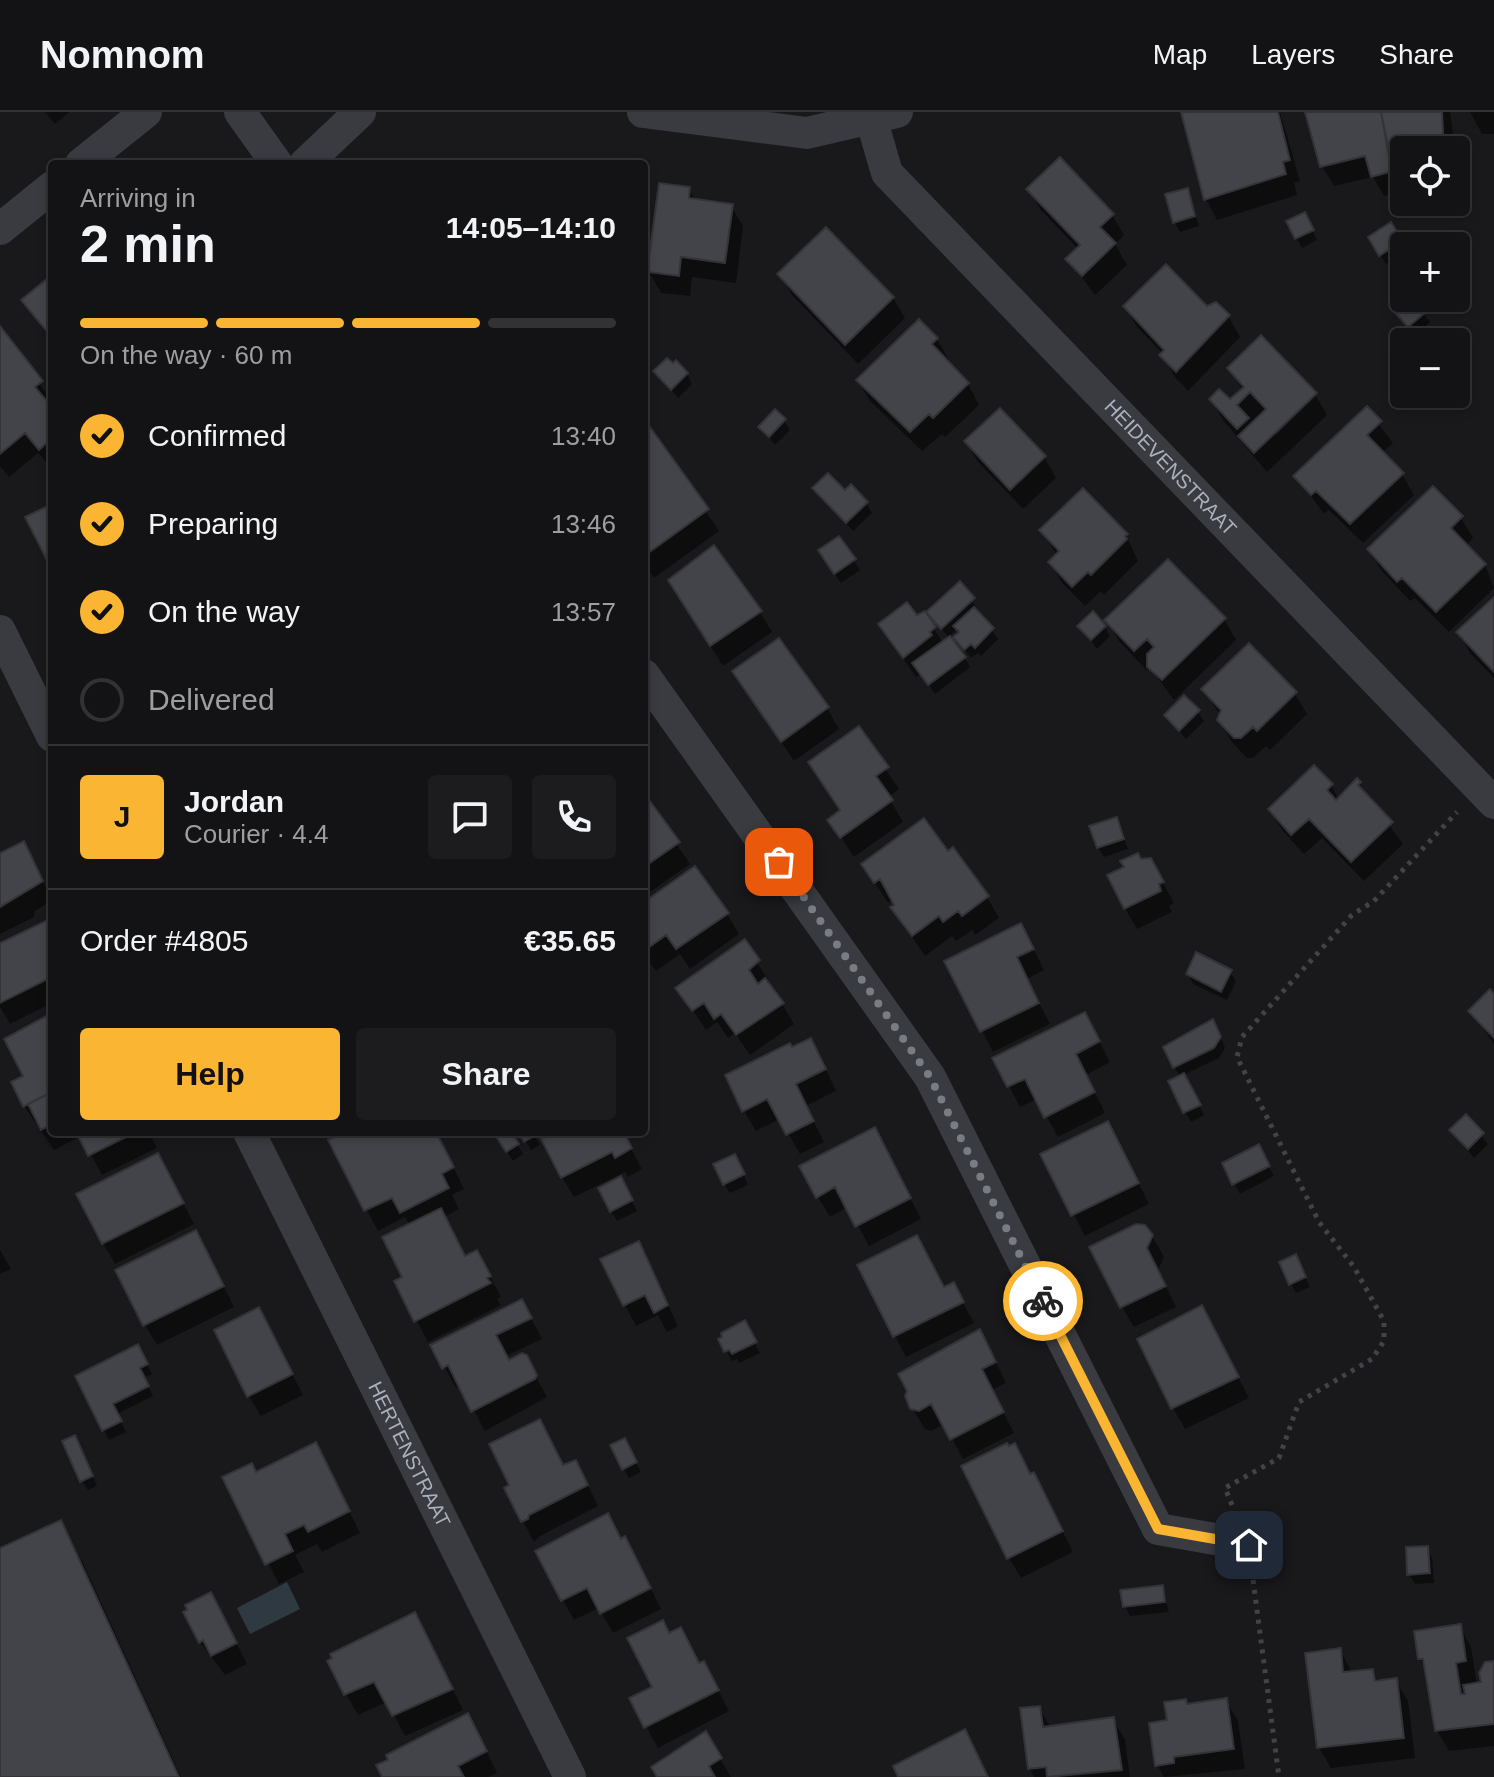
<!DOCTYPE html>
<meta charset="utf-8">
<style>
body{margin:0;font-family:Helvetica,sans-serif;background:#1c1c1e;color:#f1f3f6;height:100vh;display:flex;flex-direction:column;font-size:30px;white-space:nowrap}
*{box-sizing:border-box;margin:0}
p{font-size:26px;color:#9d9ea0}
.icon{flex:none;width:44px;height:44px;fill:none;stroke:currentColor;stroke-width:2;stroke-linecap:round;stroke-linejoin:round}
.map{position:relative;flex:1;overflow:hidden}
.details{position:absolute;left:48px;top:48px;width:600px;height:976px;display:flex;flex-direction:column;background:#131315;border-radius:8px;box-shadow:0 4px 12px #0003,0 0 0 2px #323234}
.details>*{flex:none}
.buttons{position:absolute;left:1390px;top:24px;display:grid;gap:16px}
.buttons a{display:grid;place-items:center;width:80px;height:80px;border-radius:8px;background:#131315;box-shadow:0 4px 12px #0003,0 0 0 2px #323234;font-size:40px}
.pin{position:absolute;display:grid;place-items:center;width:68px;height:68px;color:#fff;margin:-34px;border-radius:16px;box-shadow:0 4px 12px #0006}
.courier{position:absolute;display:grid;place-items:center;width:80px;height:80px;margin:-40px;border:6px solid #fab533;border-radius:50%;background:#fff;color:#222;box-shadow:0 2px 10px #0007}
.head em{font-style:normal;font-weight:700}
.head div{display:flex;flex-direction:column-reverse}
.head{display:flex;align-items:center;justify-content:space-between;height:136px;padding:0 32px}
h1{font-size:52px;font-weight:700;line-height:60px}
.bar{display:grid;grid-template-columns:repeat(4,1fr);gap:12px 8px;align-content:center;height:96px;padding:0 32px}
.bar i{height:10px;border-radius:6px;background:#323234}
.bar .current{background:#fab533}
.bar p{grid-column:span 4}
.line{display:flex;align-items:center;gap:20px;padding:0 32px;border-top:2px solid #323234}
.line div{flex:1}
.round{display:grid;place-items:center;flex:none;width:84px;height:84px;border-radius:8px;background:#1c1c1e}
ol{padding:0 32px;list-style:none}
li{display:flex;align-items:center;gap:24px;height:88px}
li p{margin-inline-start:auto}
li .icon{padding:8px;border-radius:50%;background:#fab533;color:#111;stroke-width:4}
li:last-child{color:#9d9ea0}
li i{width:44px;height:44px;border:4px solid #323234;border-radius:50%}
.cta{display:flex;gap:16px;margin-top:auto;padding:16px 32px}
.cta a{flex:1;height:92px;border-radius:8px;background:#fab533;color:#111;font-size:32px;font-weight:700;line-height:92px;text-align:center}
.cta a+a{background:#1c1c1e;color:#f1f3f6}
header{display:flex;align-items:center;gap:48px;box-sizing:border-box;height:112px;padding:0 40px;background:#131315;border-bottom:2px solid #323234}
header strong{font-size:38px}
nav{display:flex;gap:44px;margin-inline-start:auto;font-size:28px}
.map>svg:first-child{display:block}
</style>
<header>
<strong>Nomnom</strong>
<nav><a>Map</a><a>Layers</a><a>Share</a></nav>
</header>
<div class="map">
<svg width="1494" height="1665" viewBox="0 0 1494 1665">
<rect width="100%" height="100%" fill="#19191c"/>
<path fill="#2e3941" d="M287 1470 300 1497 250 1522 237 1496Z"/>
<path fill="#0007" d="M45 0H69L55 12Z
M1183 0H1280L1300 69 1294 70 1297 83 1217 108 1206 87Z
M1307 0H1450L1455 38H1404V70H1400L1403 80 1384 84 1373 65 1334 74 1322 54Z
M1470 0H1494V22H1482Z
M689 77 696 89 731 94 743 114 736 171 692 165 690 184 661 181 649 160Z
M1029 78 1112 103 1124 123 1115 132 1127 153 1095 183 1068 147 1078 137 1041 98Z
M1187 78 1199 114 1180 120 1174 110Z
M1304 103 1317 128 1302 136 1288 110Z
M1391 113 1404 141 1386 152 1371 126Z
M780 162 893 186 905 206 858 252 792 183Z
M52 176V230L23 189Z
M1404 185 1411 186 1430 210 1415 224 1392 195Z
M1125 195 1207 197 1228 204 1240 225 1188 279 1174 264 1163 242 1137 215Z
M919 210 937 227 949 248 946 250 968 272 979 293 945 325 942 322 922 339 870 289 858 269Z
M0 217 52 289 49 295 52 298V357L38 341 9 365 0 354Z
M1261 226 1276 323 1316 284 1327 303 1267 360 1223 308 1211 287 1230 290 1243 278 1229 256Z
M656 260 687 262 692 272 678 286Z
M1367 297 1393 331 1382 341 1402 362 1414 383 1363 431 1329 398 1324 402 1296 364Z
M784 309 790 318 775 333 761 315Z
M650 318 719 419 654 466 644 451V322Z
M966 330 1044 345 1056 366 1023 397 978 350Z
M815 376 845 381 866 391 872 401 853 419Z
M1461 406 1473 426 1466 434 1485 453 1494 476 1449 520 1415 486 1410 489 1381 458 1369 438Z
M1041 419 1126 423 1138 449 1104 483 1101 479 1085 494 1062 471 1050 450 1057 443Z
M839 426 860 458 841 471 826 449Z
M960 472 998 527 981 544 978 541 971 546 955 525 960 521 957 517 948 525 929 500Z
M1494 487V566L1470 541 1459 521Z
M682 489 760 500 772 520 723 554Z
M925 502 943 531 965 546 970 555 935 582 921 562 916 565 880 513Z
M1224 507 1236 528 1174 588 1150 555 1147 559 1119 529 1107 508Z
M1079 514 1105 515 1110 524 1097 537Z
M1249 534 1295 582 1307 602 1270 638 1266 634 1253 646H1247L1231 629 1219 608 1221 604 1203 577Z
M734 560 827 596 839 617 794 649Z
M1198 600 1204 609 1186 627 1166 603Z
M858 616 899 677 888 685 903 710 854 745 830 708 841 699Z
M1357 669 1403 732 1364 769 1322 726 1304 742 1282 718 1270 698 1331 673 1339 688Z
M644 684 690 752 644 784Z
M1116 708 1128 737 1104 745 1098 735Z
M948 741 987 785 999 806 975 823 972 818 956 829 952 824 925 844 893 796 897 793 893 787 888 791 863 753Z
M0 743 35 752 52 788 35 799 34 805 0 822Z
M1162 769 1174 791 1169 794 1172 800 1137 817 1125 796Z
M644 795 727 802 739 822 690 857 680 842 656 859 644 842Z
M52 808V891L10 912 0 895V834Z
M745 830 794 912 750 943 735 921 728 926 717 910 706 918 678 876Z
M1032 834 1044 858 1027 867 1050 912 993 940 947 850Z
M1230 860 1236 869 1227 888 1193 872 1188 862Z
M1494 885V932L1471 899Z
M52 905V1020H149L157 1036 102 1063 81 1024 54 1038 24 994 25 965Z
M1218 920 1225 936 1219 946 1183 963 1204 1003 1191 1010 1185 1000 1180 965 1165 936Z
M1096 923 1110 950 1086 963 1105 1001 1058 1025 1037 987 1020 995 995 947Z
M792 938 822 949 836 979 806 994 824 1030 800 1042 780 1007 756 1019 744 999Z
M1466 1005 1488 1032 1474 1046 1452 1018Z
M347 1020H436L464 1077 452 1083 459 1097 444 1105 466 1146 488 1161 501 1185 497 1187 501 1193 428 1230 396 1170 405 1166 410 1114 405 1105 378 1119 331 1029Z
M495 1020H510L523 1042 513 1049Z
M520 1020H532L540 1033 531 1038Z
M558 1020H622L642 1057 628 1065 625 1060 574 1085 562 1065Z
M1119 1032 1149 1092 1085 1124 1043 1043Z
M1258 1035 1274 1064 1240 1082 1224 1052Z
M886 1038 921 1107 869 1134 848 1095 830 1105 818 1085Z
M740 1054 748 1073 730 1081 724 1072Z
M169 1064 194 1112 115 1152 103 1131Z
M626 1077 637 1099 617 1109 611 1099Z
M1152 1124 1164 1145 1158 1158 1176 1195 1134 1215 1122 1195Z
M638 1131 678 1214 667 1220 658 1203 636 1214 602 1148Z
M0 1138 11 1157 0 1162Z
M207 1141 234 1195 157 1233 145 1213Z
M859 1154 944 1177 953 1173 974 1211 906 1245Z
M1300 1154 1310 1175 1296 1181 1291 1172Z
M522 1189 542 1227 506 1244 509 1250 525 1245 547 1285 485 1319 460 1273 456 1276 433 1234Z
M744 1211 760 1241 739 1251 737 1247 732 1249 721 1228Z
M1213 1216 1249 1286 1185 1317 1173 1296Z
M270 1218 303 1283 261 1304 249 1284Z
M991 1240 1006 1271 992 1278 1014 1321 963 1347 944 1312 931 1319 925 1317 912 1296Z
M143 1244 152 1262 144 1266 153 1284 117 1302 126 1320 109 1328 77 1264Z
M624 1329 641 1360 629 1366 624 1357Z
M80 1335 97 1374 88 1378 82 1369Z
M327 1354 360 1421 322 1440 317 1432 295 1443 304 1460 279 1472 224 1366Z
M1034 1362 1073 1440 1021 1466 1009 1446Z
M587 1371 598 1394 540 1424 534 1430 506 1377Z
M60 1411 83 1451 181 1665H0V1438Z
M622 1429 636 1447 661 1497 613 1521 599 1496 574 1508 563 1488Z
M1426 1436 1432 1446 1434 1471 1415 1472 1409 1462Z
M1162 1475 1169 1500 1130 1504 1125 1494Z
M222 1503 247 1552 225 1563 200 1530Z
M1460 1515 1471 1535 1477 1573 1483 1572 1494 1551V1634L1449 1639 1437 1619 1427 1560 1420 1547Z
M426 1523 463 1598 405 1624 387 1590 358 1603 346 1582Z
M669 1524 715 1572 729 1599 658 1636 631 1587 654 1575Z
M1340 1538 1352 1561 1372 1559 1379 1571 1396 1569 1408 1589 1415 1646 1331 1656 1319 1636Z
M1226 1589 1238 1609 1245 1657 1164 1665 1157 1653 1170 1610 1187 1594Z
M1039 1596 1051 1616 1113 1607 1125 1628 1130 1665H1034L1030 1657Z
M705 1622 731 1665H659Z
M479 1624 497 1661 488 1665H385Z"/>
<path fill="#434449" stroke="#333338" stroke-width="2" d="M1181 0H1278L1290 48 1283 50 1286 62 1204 88Z
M1305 0H1381L1393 59 1371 65 1365 44 1320 55Z
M1381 0H1442L1444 38H1404V48L1390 50Z
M1060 45 1114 102 1100 115 1116 131 1082 164 1065 147 1080 133 1026 77Z
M659 71 690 75 689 86 733 92 725 151 681 145 679 164 647 160Z
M1188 76 1195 104 1173 111 1165 82Z
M1305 100 1314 118 1295 127 1286 109Z
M1391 110 1403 129 1379 144 1368 125Z
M826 115 894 185 845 233 777 162Z
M1166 152 1207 194 1216 190 1230 203 1176 260 1159 243 1164 238 1123 194Z
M47 167 52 173V226L21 188Z
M1404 182V186H1413L1426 200 1408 215 1390 195Z
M919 207 938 226 932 232 969 271 933 306 929 302 910 320 856 268Z
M0 214 43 269 35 275 52 295V326L39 338 25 321 0 342Z
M1261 223 1317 281 1254 341 1238 324 1266 297 1250 280 1237 293 1249 306 1237 317 1209 287 1219 277 1230 287 1244 275 1227 256Z
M667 246 673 251 676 248 688 261 671 278 653 259Z
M1367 294 1382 309 1367 323 1404 361 1350 412 1316 379 1311 383 1293 364Z
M1000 296 1046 344 1010 378 964 329Z
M775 297 786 307 769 325 758 315Z
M650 315 709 397 644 444V320Z
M828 361 845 378 851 372 868 390 846 411 812 376Z
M1433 374 1463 404 1451 416 1486 452 1436 500 1402 466 1397 470 1367 437Z
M1083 376 1128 422 1125 424 1127 427 1091 463 1088 460 1072 475 1048 450 1059 439 1039 418Z
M52 392V458L25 405Z
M839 424 856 447 834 462 818 438Z
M714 433 762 499 710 534 668 468Z
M1168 447 1226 506 1162 568 1147 555V542L1154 535 1147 527 1134 539 1104 508Z
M960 469 975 486 941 517 926 500Z
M1494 485V560L1456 520Z
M907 490 917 503 925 499 936 515 930 520 932 523 903 546 878 512Z
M974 495 994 516 975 536 971 532 964 538 953 525 959 520 953 514Z
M1093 499 1106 514 1091 528 1077 514Z
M950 524 966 545 928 573 912 551Z
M779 526 829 595 781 630 732 559Z
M1249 531 1297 580 1257 619 1253 615 1241 626H1234L1217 608 1221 598 1201 577Z
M1184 583 1200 598 1179 619 1164 603Z
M859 614 889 655 876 664 893 688 840 726 827 708 840 698 808 650Z
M1314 653 1333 672 1327 678 1336 688 1357 666 1361 670 1358 673 1393 710 1351 750 1309 707 1291 723 1268 697Z
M644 681 680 730 644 755Z
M1117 705 1124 727 1097 736 1089 714Z
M924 706 948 739 953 735 989 784 962 804 958 799 943 810 939 804 912 824 890 795 894 793 880 767 874 771 861 752Z
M24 729 43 769 0 795V741Z
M1138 741 1141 747 1151 746 1164 770 1159 772 1161 779 1124 797 1107 763 1124 755 1120 749Z
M695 754 729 801 676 837 666 823 644 839V790Z
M52 806V865L0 891V831Z
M1021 811 1034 837 1017 845 1039 891 980 920 944 849Z
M745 827 760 848 749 858 758 872 765 866 784 891 736 923 721 902 714 907 704 891 692 899 675 876Z
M1196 840 1232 858 1221 880 1186 862Z
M1490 877 1494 882V926L1468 899Z
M1085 900 1100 929 1076 942 1095 980 1044 1006 1025 967 1007 975 992 946Z
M52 901V980L23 995 11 970 23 964 4 927Z
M1213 907 1221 925 1214 936 1173 956 1163 935Z
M811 926 826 957 796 972 814 1009 786 1023 767 987 742 1000 725 963 790 931 792 935Z
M1184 961 1201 993 1183 1001 1168 969Z
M52 980V1012L41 1018 28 992Z
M1466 1002 1484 1021 1468 1037 1449 1018Z
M1108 1009 1139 1071 1071 1104 1040 1042Z
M875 1015 911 1086 855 1115 835 1075 816 1086 799 1054Z
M76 1020H136L88 1044Z
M343 1020H436L454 1055 442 1062 449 1076 400 1101 392 1086 364 1099 328 1028Z
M493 1020H512L519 1032 506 1040Z
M518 1020H535L536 1023 524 1030Z
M554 1020H624L632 1036 615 1046 612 1040 561 1066 541 1027Z
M1259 1032 1270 1054 1232 1073 1222 1051Z
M158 1041 184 1091 102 1132 76 1082Z
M735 1042 745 1062 723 1073 713 1052Z
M621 1064 633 1088 610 1100 598 1076Z
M441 1096 465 1144 477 1138 491 1164 487 1166 491 1171 414 1210 394 1169 402 1165 382 1125Z
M1136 1112 1145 1113 1153 1123 1147 1136 1166 1174 1120 1196 1089 1135Z
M196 1118 224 1174 143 1214 115 1158Z
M917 1123 944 1175 954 1170 964 1190 893 1225 857 1153Z
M639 1129 668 1193 654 1201 645 1183 623 1194 600 1147Z
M1296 1142 1306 1165 1289 1173 1279 1150Z
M522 1187 532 1206 496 1223 509 1248 522 1241 527 1243 537 1263 535 1267 471 1300 448 1253 442 1257 430 1233Z
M1202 1193 1239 1265 1171 1297 1137 1227Z
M259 1195 293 1262 247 1285 214 1218Z
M745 1208 757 1230 732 1242 729 1238 724 1240 718 1227 722 1225 721 1221Z
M980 1217 996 1250 982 1257 1004 1300 950 1328 931 1292 919 1299 910 1297 905 1284 907 1279 898 1262Z
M138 1232 148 1252 140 1256 149 1274 113 1292 122 1309 102 1319 75 1264Z
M540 1307 563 1353 576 1348 588 1373 529 1403 528 1407 521 1410 504 1376 509 1373 489 1332Z
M75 1323 93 1364 80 1370 62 1329Z
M625 1326 637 1350 622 1358 610 1333Z
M316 1330 350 1399 308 1420 304 1413 285 1422 293 1439 265 1453 222 1365 252 1351 256 1360Z
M1007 1331 1009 1334 1015 1331 1030 1362 1034 1360 1063 1419 1007 1447 961 1354Z
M608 1401 621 1427 625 1424 651 1476 600 1502 587 1476 561 1489 535 1439Z
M61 1408 179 1665H0V1436Z
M1428 1434 1430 1461 1407 1463 1406 1435Z
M1163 1473 1165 1490 1123 1495 1120 1478Z
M211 1480 237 1531 211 1544 203 1528 199 1531 183 1500 187 1498 185 1493Z
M415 1500 453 1577 392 1604 374 1570 344 1583 327 1549 332 1546 330 1542Z
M663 1508 669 1521 681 1515 699 1551 704 1549 719 1578 644 1616 629 1586 652 1575 627 1526Z
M1461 1512 1466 1549 1456 1551 1461 1582H1465L1463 1573 1481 1570 1479 1561 1485 1550 1494 1549V1612L1435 1619 1423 1547H1418L1414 1519Z
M1341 1536 1343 1560 1373 1557 1375 1569 1397 1566 1404 1626 1317 1636 1305 1541Z
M1227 1586 1234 1637 1174 1645V1651L1155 1654 1149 1611 1167 1608 1164 1590 1186 1587 1187 1592Z
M1040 1594 1043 1615 1114 1605 1122 1658 1047 1665 1046 1655 1028 1657 1020 1596Z
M468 1601 487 1639 458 1654 464 1665H382L376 1653 388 1648 386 1643Z
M965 1617 988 1665H898L893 1654Z
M706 1619 722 1646 709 1654 715 1665H657L651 1655Z"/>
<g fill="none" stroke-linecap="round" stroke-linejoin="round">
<path stroke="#404348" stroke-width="5" stroke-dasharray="4 6" stroke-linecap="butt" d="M1232 1393 1225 1376 1279 1346 1299 1290 1372 1247 1384 1229V1209L1354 1155 1319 1110 1237 945 1242 925 1352 803 1374 789 1457 700
M1253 1468 1279 1665"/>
<g stroke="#3a3b41" stroke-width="32">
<path d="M240 0 277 52"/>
<path d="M643 0 807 21 897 0"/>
<path id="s1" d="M871 6 887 61 1494 691"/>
<path d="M81 52 146 0"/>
<path d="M305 52 360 0"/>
<path d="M0 117 52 75"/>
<path d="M0 519 52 624"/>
<path d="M644 563 930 965 1158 1417 1249 1433"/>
<path id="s2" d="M249 1020 570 1665"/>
</g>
</g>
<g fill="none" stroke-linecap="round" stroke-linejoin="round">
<path stroke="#787c84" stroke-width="8" stroke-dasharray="0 14.4" d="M779 750 930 965 1043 1189"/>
<path stroke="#fab533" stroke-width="10" d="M1043 1189 1158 1417 1249 1433"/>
</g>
<g text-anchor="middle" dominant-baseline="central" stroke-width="6" stroke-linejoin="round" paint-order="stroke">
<g font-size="20" fill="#abb1bc" stroke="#141417">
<text stroke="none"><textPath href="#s1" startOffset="466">HEIDEVENSTRAAT</textPath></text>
<text stroke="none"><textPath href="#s2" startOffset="360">HERTENSTRAAT</textPath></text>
</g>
</g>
</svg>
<div class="buttons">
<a><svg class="icon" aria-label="locate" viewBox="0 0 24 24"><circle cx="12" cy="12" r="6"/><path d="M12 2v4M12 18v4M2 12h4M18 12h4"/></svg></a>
<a>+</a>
<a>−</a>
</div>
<div class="pin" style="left:779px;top:750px;background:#ea580c"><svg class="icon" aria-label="bag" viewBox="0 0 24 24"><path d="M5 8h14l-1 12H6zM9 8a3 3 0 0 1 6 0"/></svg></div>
<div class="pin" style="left:1249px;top:1433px;background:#1f2937"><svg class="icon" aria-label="home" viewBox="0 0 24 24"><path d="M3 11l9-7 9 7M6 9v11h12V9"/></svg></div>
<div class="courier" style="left:1043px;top:1189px"><svg class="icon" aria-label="bike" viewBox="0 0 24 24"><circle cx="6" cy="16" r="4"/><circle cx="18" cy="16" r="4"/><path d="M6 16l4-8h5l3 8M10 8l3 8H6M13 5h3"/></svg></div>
<section class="details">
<div class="head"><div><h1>2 min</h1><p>Arriving in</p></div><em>14:05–14:10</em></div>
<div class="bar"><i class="current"></i><i class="current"></i><i class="current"></i><i></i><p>On the way · 60 m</p></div>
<ol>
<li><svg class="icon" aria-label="check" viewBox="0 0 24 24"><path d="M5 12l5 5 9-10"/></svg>Confirmed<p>13:40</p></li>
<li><svg class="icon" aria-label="check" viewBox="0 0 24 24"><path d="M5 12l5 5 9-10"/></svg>Preparing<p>13:46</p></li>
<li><svg class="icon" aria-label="check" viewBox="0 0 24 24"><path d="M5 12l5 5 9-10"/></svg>On the way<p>13:57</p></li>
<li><i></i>Delivered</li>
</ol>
<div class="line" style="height:144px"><b class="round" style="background:#fab533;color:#111">J</b><div><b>Jordan</b><p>Courier · 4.4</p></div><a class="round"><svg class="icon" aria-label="chat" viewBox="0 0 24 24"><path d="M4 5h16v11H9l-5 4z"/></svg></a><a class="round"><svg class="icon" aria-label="phone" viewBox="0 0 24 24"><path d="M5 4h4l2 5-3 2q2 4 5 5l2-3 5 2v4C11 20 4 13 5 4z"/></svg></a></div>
<div class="line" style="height:104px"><div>Order #4805</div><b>€35.65</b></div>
<div class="cta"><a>Help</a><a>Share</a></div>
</section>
</div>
